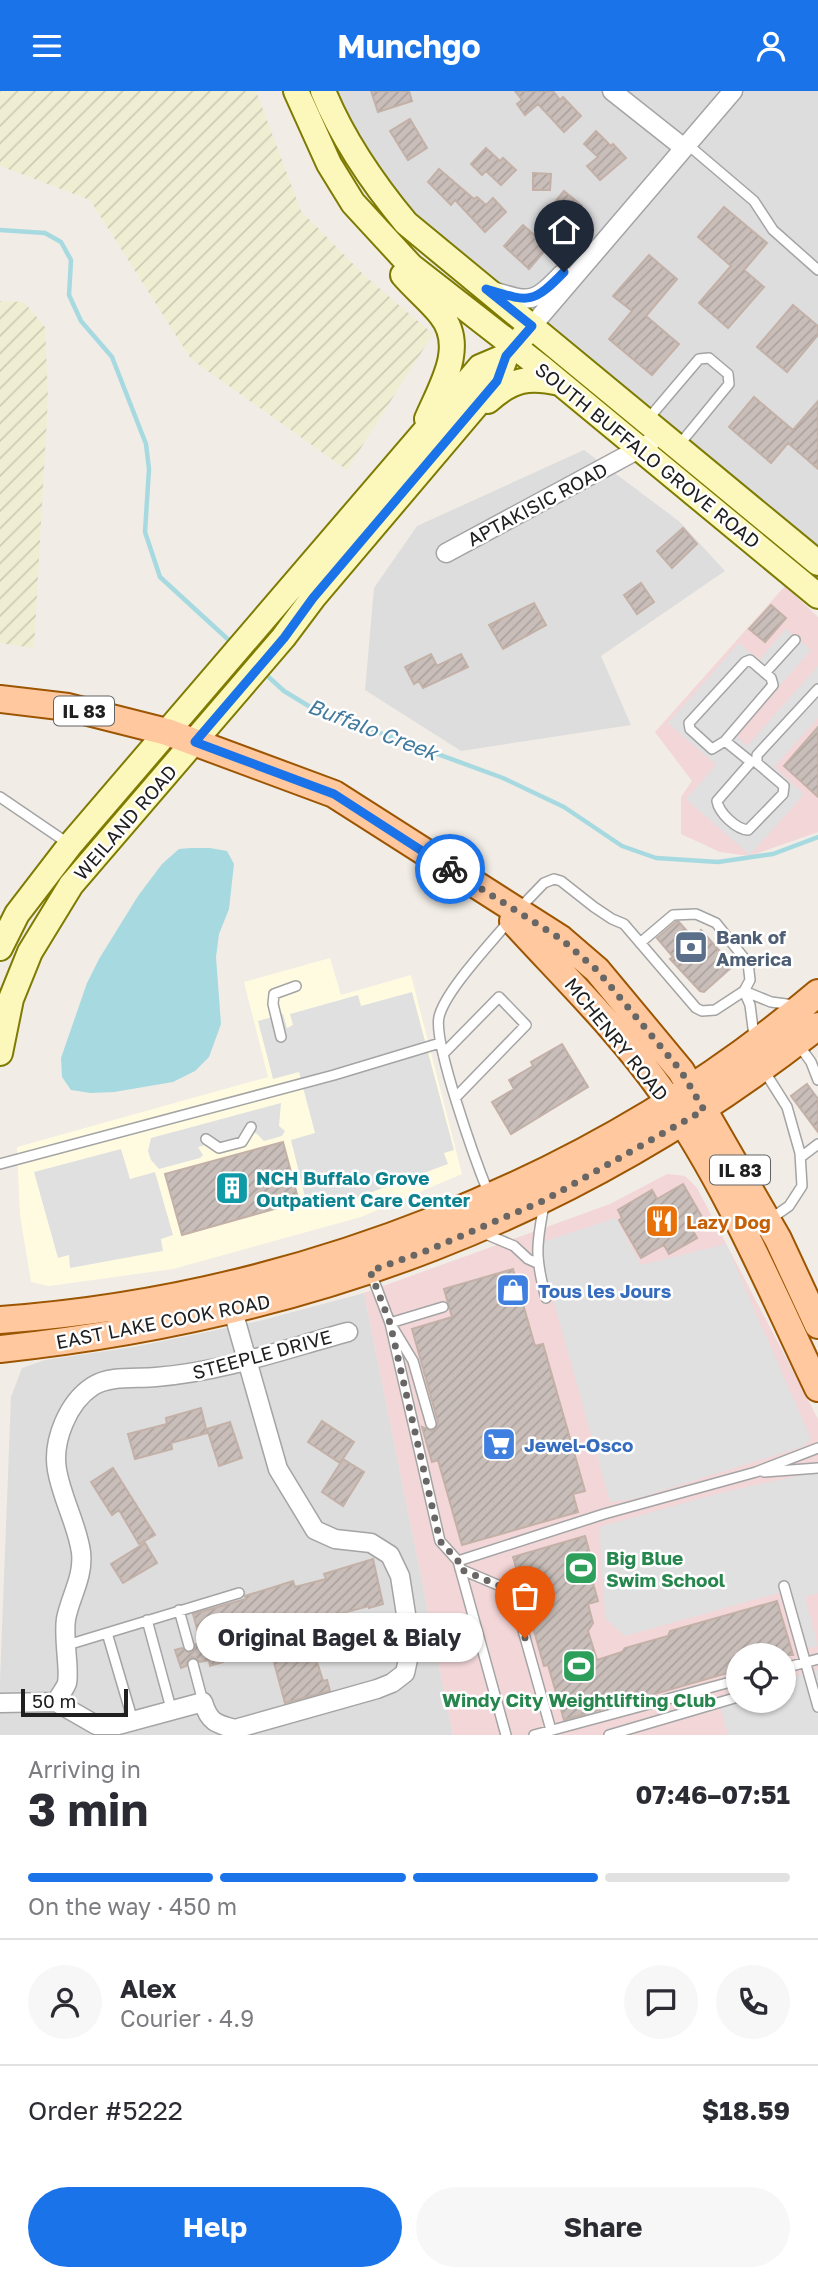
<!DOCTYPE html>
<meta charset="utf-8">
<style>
body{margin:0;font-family:"Golos Text",sans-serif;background:#f7f7f7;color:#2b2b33;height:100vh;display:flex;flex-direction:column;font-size:26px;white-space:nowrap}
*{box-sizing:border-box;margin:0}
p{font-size:23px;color:#7c7c81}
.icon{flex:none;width:38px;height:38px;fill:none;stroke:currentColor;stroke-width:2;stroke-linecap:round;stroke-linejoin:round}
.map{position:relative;height:1644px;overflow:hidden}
.drawer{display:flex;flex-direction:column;background:#fff;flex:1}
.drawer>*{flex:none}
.tools{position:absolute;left:726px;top:1552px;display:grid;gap:14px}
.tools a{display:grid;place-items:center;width:70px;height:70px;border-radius:50%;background:#fff;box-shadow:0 2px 5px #0004;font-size:35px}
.scale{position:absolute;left:21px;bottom:18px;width:107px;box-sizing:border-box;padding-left:7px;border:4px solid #202020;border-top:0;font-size:19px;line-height:24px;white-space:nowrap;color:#202020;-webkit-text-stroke:5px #fff;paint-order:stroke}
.pin{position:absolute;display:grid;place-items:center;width:60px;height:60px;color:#fff;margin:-72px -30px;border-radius:50% 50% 50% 0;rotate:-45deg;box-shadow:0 0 7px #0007}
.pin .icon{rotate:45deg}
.courier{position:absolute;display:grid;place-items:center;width:70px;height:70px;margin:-35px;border:5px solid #1a73e8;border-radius:50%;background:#fff;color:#222;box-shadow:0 2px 9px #0007}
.bubble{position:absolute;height:49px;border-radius:24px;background:#fff;box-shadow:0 2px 5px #0004;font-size:23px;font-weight:700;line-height:49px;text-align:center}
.overview em{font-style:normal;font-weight:700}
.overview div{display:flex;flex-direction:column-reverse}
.overview{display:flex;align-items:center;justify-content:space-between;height:119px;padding:0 28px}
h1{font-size:46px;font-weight:700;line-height:52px}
.bar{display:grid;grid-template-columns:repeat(4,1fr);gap:10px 7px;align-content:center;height:84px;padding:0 28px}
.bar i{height:9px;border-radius:5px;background:#e1e1e2}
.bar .current{background:#1a73e8}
.bar p{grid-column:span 4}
.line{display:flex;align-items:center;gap:18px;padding:0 28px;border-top:2px solid #e1e1e2}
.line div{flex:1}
.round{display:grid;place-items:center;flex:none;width:74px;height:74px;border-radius:37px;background:#f7f7f7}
.action{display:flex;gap:14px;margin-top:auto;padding:14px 28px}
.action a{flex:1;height:80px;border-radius:42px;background:#1a73e8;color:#fff;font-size:28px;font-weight:700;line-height:80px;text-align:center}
.action a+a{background:#f7f7f7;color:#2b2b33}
header{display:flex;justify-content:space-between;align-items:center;height:91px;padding:0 28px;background:#1a73e8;color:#fff;font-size:32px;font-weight:700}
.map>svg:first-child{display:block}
</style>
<header><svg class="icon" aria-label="menu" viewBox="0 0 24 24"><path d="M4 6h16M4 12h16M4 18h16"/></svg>Munchgo<svg class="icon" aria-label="person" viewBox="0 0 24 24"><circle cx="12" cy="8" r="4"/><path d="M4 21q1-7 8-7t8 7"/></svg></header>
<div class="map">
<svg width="818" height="1644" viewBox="0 0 818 1644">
<defs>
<pattern id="farmland-furrows" width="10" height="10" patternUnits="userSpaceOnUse" patternTransform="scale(1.75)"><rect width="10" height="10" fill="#f0eed2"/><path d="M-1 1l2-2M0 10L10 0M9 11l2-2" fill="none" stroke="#ceccb4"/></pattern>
<pattern id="building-hatch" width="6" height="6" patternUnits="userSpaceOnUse" patternTransform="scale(1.75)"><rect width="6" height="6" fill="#c9beb9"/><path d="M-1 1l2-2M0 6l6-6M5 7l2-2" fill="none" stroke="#aca39f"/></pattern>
</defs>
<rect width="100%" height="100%" fill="#f1ece6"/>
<path fill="#dedddd" d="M337 0H818V467L452 159 376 82Z
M584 359 680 431 725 480 601 565 631 634 461 660 365 599 374 497 417 435Z
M364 1202 453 1644H0V1590L11 1306 22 1277 45 1269 134 1256 255 1231Z"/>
<path fill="#f2d6d8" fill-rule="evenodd" d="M785 495 818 526V741L750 765 720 761 681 743V706L692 690 655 641Z
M667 1083 685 1085 697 1097 818 1328V1644H453L364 1202 610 1113ZM738 1564H784V1610H738Z"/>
<path fill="#fffbe1" d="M330 867 341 904 411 884 462 1083 361 1126 173 1178 49 1195 31 1191 20 1124 17 1056 268 986 244 891Z"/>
<path fill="url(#farmland-furrows)" d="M0 0H256L301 120 365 185 433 243 347 379 191 268 90 109 0 75Z
M0 210 24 211 45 236 48 307 34 557 0 552Z"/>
<path fill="#e0e0e0" d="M786 538 811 559 736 645 747 655 818 575V627L774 676 804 703 750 764 686 708 716 674 668 632 739 552 759 569Z
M412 901 454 1059 444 1062 448 1073 326 1118 321 1106 306 1110 291 1049 315 1042 299 981 273 988 258 930 283 923 287 937 293 934 290 923 358 904 361 915Z
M281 1012 279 1035 285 1040 282 1045 264 1050 256 1042 198 1056 203 1064 200 1067 159 1078 151 1069 148 1060 151 1047Z
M121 1058 130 1088 155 1081 173 1144 161 1148 163 1160 70 1177 69 1164 58 1167 34 1081Z
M616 1127 641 1174 726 1153 811 1348 802 1356 635 1408 610 1411 540 1162 542 1151Z
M818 1380V1502L805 1506 818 1555 805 1558 789 1499 625 1545 605 1527 599 1436 716 1403Z
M818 1579V1644H728L718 1607 738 1601V1610H784V1588Z"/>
<path fill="#a6dae0" d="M191 757H210L227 760 234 773 229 818 219 843 216 866 221 933 209 966 195 980 173 991 114 1001 91 1002 71 999 62 986 61 967 87 892 99 868 138 805 162 773 179 758Z"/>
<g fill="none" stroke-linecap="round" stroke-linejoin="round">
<path stroke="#a6dae0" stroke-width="4.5" d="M0 139 45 142 61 151 71 169 69 204 81 230 112 266 146 353 149 378 145 441 160 486 233 553
M263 581 284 600 312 617 503 687 564 716 622 755 656 767 718 771 773 763 818 746"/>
</g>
<path fill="url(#building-hatch)" stroke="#c3b1a8" stroke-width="2" d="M371 0H409L412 10 378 21Z
M515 0H553L560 9 563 6 581 25 564 41 538 13 525 24 517 13 522 9Z
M410 28 427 57 408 69 390 40Z
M596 40 611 55 613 53 626 67 600 89 587 75 598 66 584 53Z
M486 57 500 70 503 67 516 79 501 94 486 80 482 84 471 73Z
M439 78 474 108 477 106 486 114 493 107 506 121 485 141 455 109 451 114 428 91Z
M533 82 551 83 550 99H533Z
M564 100 582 115 564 138 545 123Z
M724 116 767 152 744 179 764 196 728 237 699 212 731 175 698 146Z
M523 134 548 156 529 178 504 155Z
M649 164 677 188 646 225 679 253 652 284 609 248 632 220 613 205Z
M793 214 818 235V244L787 281 757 256Z
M754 306 793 339 818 310V378L788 352 771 372 729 336Z
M683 437 697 453 672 477 657 460Z
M641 492 654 511 637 523 624 504Z
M534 512 546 534 503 558 489 534Z
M771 514 786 527 765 551 749 538Z
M431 563 437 575 461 563 468 576 423 597 419 590 414 593 405 576Z
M818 636V706L784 675Z
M676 831H679L693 847 701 839 733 875 704 901 700 900 670 868 673 866 657 847Z
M562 953 588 996 511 1043 492 1011 514 998 509 989 533 975 531 971Z
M807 993 818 1008V1041L791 1005Z
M283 1051 299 1111 182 1144 165 1083Z
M683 1093 705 1131 692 1138 697 1147 669 1163 664 1154 641 1167 619 1129 622 1127 618 1119 652 1099 657 1108Z
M513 1178 535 1255 543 1253 585 1400 573 1403 578 1421 462 1454 438 1369 432 1371 422 1336 432 1340 436 1337 438 1331 412 1238 452 1226 444 1198Z
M201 1317 207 1342 171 1352 172 1358 135 1368 128 1343 167 1333 166 1327Z
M322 1330 354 1351 340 1372 308 1351Z
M230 1331 242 1367 219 1375 207 1338Z
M343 1368 364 1381 343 1415 322 1401Z
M113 1377 155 1444 139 1453 119 1419 112 1424 91 1391Z
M585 1445 596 1484 591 1485 598 1510 588 1513 593 1532 588 1540 597 1569 622 1561 625 1557 668 1545 670 1540 777 1510 793 1564H738V1579L564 1629 548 1574 544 1575 513 1466Z
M145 1452 157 1472 123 1492 111 1473Z
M373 1468 383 1513 369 1517V1515L305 1532 323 1590 327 1589 330 1600 285 1612 269 1553 221 1567 223 1571 210 1575 209 1569 200 1571 195 1567 191 1566 187 1571 186 1575 181 1577 175 1559 182 1557 190 1562 194 1559 196 1553 201 1552 193 1523 246 1508 245 1505 293 1490 295 1496 326 1488 324 1483Z"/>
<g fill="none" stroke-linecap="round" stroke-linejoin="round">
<g stroke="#a4a4a4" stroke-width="12">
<path id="service" d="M687 53 754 110 773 139 818 179
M648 328 699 268 709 267 728 283 729 293 679 354
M750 569 771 587 773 594 725 650 712 658 690 638 689 632 745 571Z
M765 582 795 549
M725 650 751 671 717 710C719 722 736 738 748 739L783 703 784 695 757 672V664L818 598
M0 706 69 753
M518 819 544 792 554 788 561 790 594 816 612 828 624 833 696 917 702 920 715 919 744 900 750 889 748 872 716 832 696 823 673 824 640 852
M754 945 750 914 744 900 771 911 794 914
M281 946 273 913 274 903 296 895
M798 953 811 971 818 989
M443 963 499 906 526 934 456 1006
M763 978 787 1016 800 1062 802 1095 789 1115 769 1129
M206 1048 219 1057 242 1051 251 1036
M801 1066 818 1053
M0 1073 334 984 440 952
M488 1101C476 1071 433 952 439 926 445 900 491 852 509 830
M544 1114C536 1155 535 1167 546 1207
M481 1141 514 1155 528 1168 537 1172
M371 1182 390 1232 440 1450 458 1470 506 1644
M431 1333 413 1270 390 1232 443 1216
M764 1381 818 1377
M458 1470 604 1423 756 1381 818 1357
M460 1478 512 1500 551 1639
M784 1495 818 1616
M179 1519 189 1555
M147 1529 172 1621
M107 1542 133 1630
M64 1555 239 1502
M193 1573 203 1611
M784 1577 818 1568
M534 1644 738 1589
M609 1644 738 1606"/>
</g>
<g stroke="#a4a4a4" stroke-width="21">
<path id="minor" d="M612 0 684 57
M493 200C531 212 534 212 562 183
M532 235 733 0
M446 462 650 352
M56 1611C59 1605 65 1598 67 1592 70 1579 63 1547 66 1528 70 1506 84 1486 81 1461 77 1433 62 1408 57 1379 52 1350 68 1311 93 1295 111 1284 136 1288 156 1286 222 1281 285 1258 348 1241
M0 1612 56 1611 96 1634H118L203 1611C209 1631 216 1633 235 1638L377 1598 392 1592 405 1582 411 1555 400 1485 390 1464 371 1452 335 1448 315 1439 278 1378 233 1220"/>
</g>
<g stroke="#7d7b01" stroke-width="28">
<path id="secondary" d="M296 0 329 73 353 112 411 175 542 277 818 505
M323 0C343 49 372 91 406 132L818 472
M403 184C415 198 430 210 441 224 467 256 440 297 427 328
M488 310C512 288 529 285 560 292
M0 857 17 823 70 754 480 276 506 265
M0 962 11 908 30 861 71 794 283 547 313 507 490 298 497 290 506 265 532 235"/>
</g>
<g stroke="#9c5500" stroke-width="30">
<path id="primary" d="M0 608 68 616 167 641 334 703 561 848 597 879 681 980 778 1148 818 1234
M513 830C565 887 620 940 664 1003 728 1095 770 1197 818 1297
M0 1229C292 1208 594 1092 818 902
M0 1258C308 1225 574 1127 818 935"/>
</g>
<use href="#service" stroke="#fff" stroke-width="9"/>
<use href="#minor" stroke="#fff" stroke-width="18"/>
<use href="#secondary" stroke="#fcf7ba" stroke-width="24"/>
<use href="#primary" stroke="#ffc89e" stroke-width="26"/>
</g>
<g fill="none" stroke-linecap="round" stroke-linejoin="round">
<path stroke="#696765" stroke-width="7" stroke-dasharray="0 12.6" d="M450 778 561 848 597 879 681 980 704 1019 545 1109 426 1160 370 1180 390 1232 440 1450 458 1470 460 1478 512 1500 525 1547"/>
<path stroke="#1a73e8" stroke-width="9" d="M450 778 334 703 195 651 284 547 313 507 497 290 506 265 532 235 486 198C529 211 532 214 564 181"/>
</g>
<defs>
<g id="bank-square" transform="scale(1.75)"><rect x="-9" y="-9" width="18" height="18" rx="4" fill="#5c6f8a" stroke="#fff"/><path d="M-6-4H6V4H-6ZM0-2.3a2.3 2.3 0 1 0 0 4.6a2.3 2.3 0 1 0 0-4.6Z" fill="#fff"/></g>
<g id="building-square" transform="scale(1.75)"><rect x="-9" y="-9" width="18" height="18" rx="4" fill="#0f9aa8" stroke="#fff"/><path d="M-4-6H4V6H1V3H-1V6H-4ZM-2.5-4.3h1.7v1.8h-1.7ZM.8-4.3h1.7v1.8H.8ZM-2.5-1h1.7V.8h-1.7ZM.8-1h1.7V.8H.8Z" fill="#fff"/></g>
<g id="restaurant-square" transform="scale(1.75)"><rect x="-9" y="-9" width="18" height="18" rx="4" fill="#e8710a" stroke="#fff"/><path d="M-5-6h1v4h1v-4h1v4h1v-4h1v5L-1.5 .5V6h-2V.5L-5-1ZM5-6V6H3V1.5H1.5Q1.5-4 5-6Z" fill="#fff"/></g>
<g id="shop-square" transform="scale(1.75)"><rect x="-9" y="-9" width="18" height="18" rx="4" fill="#3f7fe0" stroke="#fff"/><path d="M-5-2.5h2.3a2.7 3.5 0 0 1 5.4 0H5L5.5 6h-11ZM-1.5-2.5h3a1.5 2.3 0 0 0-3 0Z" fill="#fff"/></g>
<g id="supermarket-square" transform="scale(1.75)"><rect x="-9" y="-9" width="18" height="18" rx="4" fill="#3f7fe0" stroke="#fff"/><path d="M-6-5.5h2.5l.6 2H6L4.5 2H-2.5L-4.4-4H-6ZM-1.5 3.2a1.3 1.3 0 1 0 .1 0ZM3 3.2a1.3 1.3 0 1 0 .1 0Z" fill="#fff"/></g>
<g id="stadium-square" transform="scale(1.75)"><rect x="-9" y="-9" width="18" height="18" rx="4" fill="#2e9e5b" stroke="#fff"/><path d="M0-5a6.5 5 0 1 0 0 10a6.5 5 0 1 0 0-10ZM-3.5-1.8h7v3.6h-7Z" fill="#fff"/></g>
</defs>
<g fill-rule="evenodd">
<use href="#bank-square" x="691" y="856"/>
<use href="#building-square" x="232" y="1097"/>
<use href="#restaurant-square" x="662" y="1130"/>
<use href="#shop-square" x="513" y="1199"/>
<use href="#supermarket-square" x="499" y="1353"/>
<use href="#stadium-square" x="581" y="1477"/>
<use href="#stadium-square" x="579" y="1575"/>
</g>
<g text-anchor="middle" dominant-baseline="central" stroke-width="5" stroke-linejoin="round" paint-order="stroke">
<g fill="#fff" stroke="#636363" stroke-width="2">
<rect x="54" y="605.5" width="60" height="29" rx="5"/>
<rect x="710" y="1064.5" width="60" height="29" rx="5"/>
</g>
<g font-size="18" font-weight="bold" fill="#202020">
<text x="84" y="620">IL 83</text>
<text x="740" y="1079">IL 83</text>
</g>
<g font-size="19" fill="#202020" stroke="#fff">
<text transform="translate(648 364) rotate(39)">SOUTH BUFFALO GROVE ROAD</text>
<text transform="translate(537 413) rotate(-28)">APTAKISIC ROAD</text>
<text transform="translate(125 731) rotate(-49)">WEILAND ROAD</text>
<text transform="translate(617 948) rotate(51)">MCHENRY ROAD</text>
<text transform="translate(163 1230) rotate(-11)">EAST LAKE COOK ROAD</text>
<text transform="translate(262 1263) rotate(-15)">STEEPLE DRIVE</text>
</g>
<g font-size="19" font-weight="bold" fill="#4e5e75" stroke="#fff" text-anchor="start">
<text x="716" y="845">Bank of<tspan x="716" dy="22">America</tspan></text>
</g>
<g font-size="19" font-weight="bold" fill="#0d838f" stroke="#fff" text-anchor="start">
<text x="256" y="1086">NCH Buffalo Grove<tspan x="256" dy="22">Outpatient Care Center</tspan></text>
</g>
<g font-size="19" font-weight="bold" fill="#c56008" stroke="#fff" text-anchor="start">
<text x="686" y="1130">Lazy Dog</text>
</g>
<g font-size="19" font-weight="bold" fill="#366cbe" stroke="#fff" text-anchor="start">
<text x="538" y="1199">Tous les Jours</text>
<text x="524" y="1353">Jewel-Osco</text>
</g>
<g font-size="19" font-weight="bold" fill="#27864d" stroke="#fff" text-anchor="start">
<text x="606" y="1466">Big Blue<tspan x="606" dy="22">Swim School</tspan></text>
<text x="579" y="1608" text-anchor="middle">Windy City Weightlifting Club</text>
</g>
<g font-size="21" font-style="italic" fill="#417a9c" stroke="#fff">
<text transform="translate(373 638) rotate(21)">Buffalo Creek</text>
</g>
</g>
</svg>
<div class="tools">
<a><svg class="icon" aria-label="locate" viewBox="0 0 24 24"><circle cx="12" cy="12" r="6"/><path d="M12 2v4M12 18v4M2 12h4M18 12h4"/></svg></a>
</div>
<div class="scale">50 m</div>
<div class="pin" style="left:525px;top:1547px;background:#ea580c"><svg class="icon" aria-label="bag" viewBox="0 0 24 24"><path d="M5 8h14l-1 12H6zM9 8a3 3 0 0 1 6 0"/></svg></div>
<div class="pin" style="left:564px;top:181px;background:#1f2937"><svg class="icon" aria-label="home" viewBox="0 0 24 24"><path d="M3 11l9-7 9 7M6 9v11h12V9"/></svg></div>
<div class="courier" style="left:450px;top:778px"><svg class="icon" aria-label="bike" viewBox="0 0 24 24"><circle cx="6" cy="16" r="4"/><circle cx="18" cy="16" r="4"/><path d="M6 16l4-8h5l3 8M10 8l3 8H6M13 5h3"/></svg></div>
<div class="bubble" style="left:196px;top:1522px;width:287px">Original Bagel &amp; Bialy</div>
</div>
<section class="drawer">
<div class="overview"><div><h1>3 min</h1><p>Arriving in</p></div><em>07:46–07:51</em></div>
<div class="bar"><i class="current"></i><i class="current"></i><i class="current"></i><i></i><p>On the way · 450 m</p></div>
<div class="line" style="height:126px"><a class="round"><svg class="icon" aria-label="person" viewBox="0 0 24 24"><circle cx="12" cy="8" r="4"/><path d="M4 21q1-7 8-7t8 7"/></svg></a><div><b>Alex</b><p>Courier · 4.9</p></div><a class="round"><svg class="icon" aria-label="chat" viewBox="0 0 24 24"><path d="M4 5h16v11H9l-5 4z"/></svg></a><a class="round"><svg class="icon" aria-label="phone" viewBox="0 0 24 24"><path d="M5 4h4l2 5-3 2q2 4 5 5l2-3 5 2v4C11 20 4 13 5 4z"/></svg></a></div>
<div class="line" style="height:91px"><div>Order #5222</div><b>$18.59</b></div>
<div class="action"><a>Help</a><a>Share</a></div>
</section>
